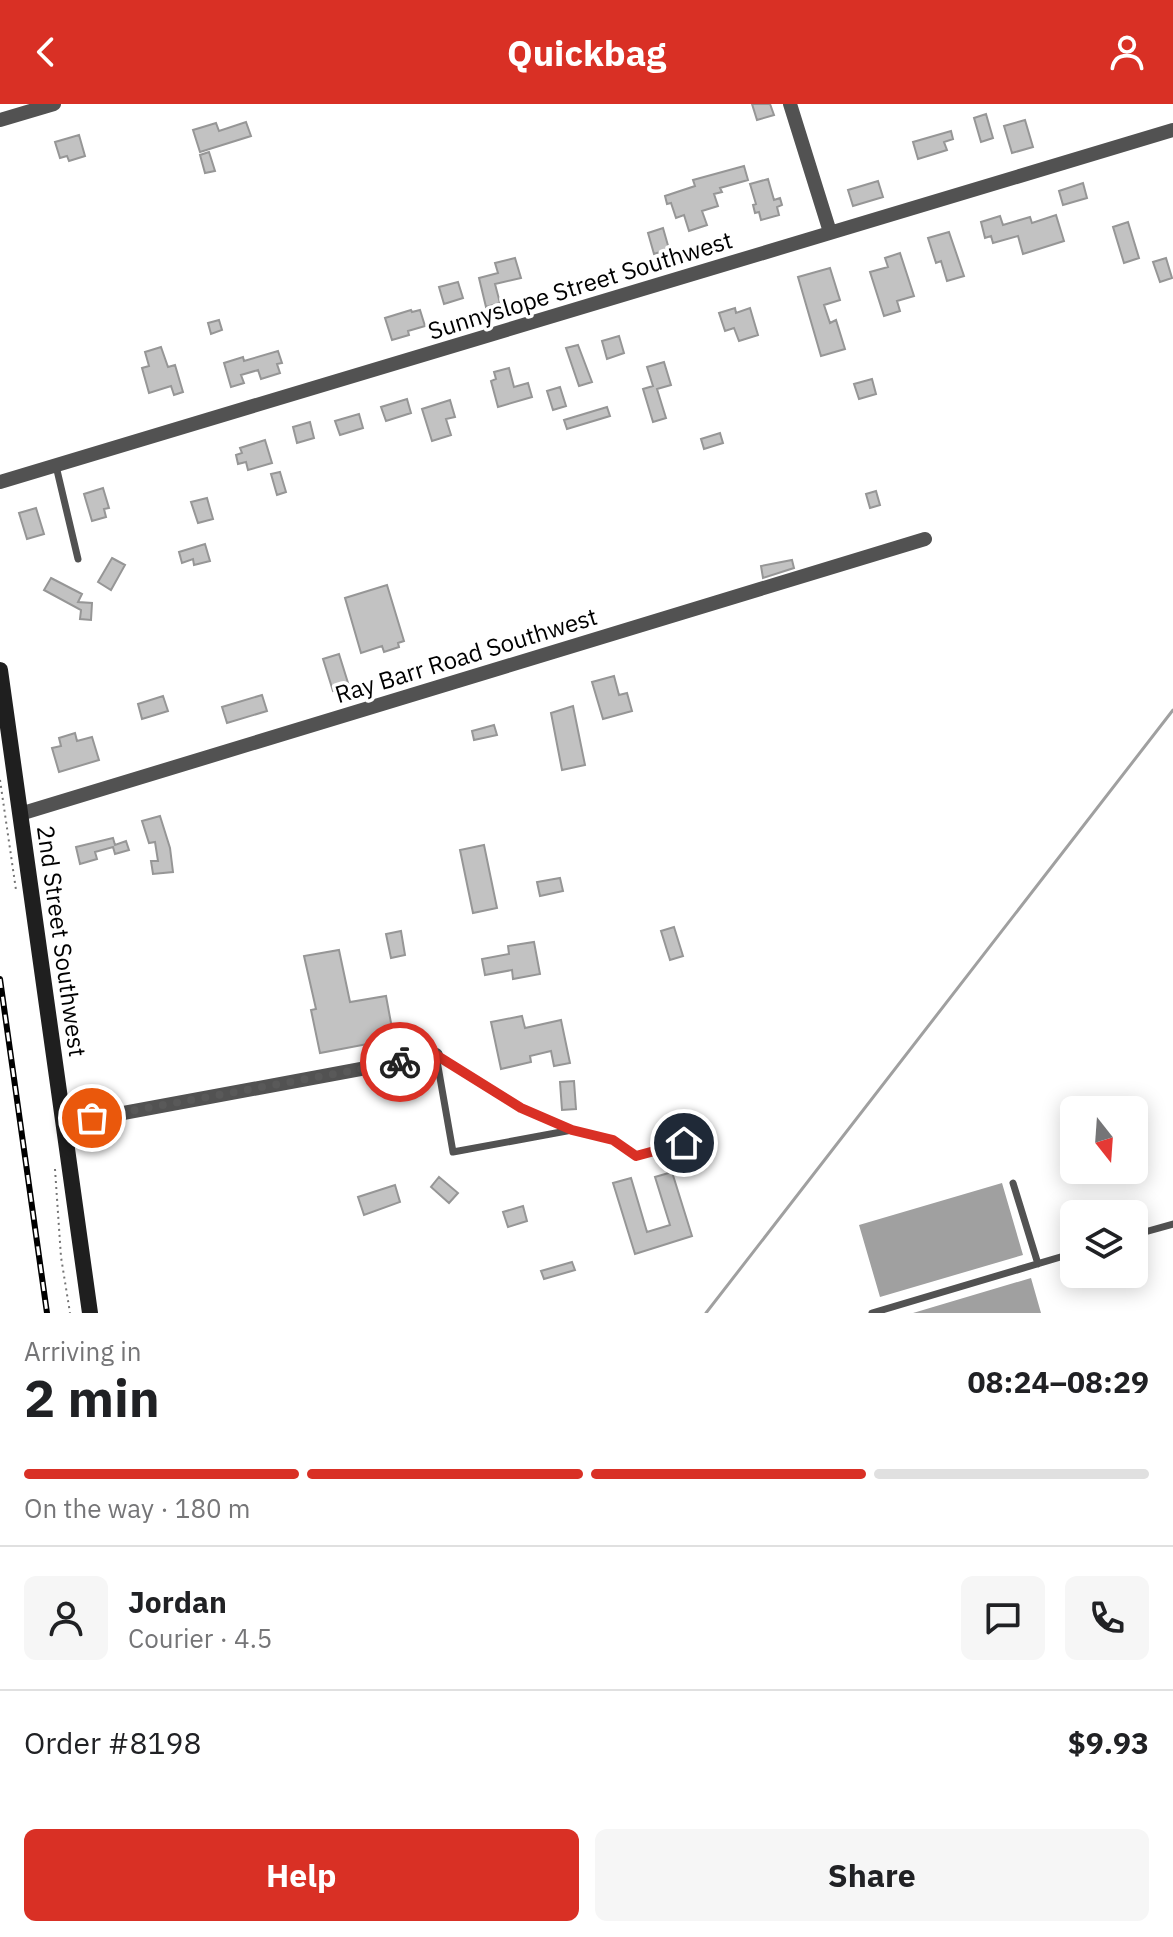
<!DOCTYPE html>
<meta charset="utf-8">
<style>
body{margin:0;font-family:"IBM Plex Sans",sans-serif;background:#f6f6f6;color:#202124;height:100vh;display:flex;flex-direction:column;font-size:30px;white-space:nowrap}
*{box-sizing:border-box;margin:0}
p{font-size:26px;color:#757577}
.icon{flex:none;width:44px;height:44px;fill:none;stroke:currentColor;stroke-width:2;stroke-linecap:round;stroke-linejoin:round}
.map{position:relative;height:1209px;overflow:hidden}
.drawer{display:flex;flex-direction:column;background:#fff;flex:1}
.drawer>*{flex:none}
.needle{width:52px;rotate:163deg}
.buttons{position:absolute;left:1060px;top:992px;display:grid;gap:16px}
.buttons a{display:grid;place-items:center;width:88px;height:88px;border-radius:12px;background:#fff;box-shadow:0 4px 20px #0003;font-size:40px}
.pin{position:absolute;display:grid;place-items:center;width:68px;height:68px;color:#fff;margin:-34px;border:4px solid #fff;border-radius:50%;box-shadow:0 2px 8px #0007}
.courier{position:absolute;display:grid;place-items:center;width:80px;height:80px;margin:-40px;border:6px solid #d93025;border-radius:50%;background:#fff;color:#222;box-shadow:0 2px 10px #0007}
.overview em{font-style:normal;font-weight:700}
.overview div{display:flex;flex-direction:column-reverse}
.overview{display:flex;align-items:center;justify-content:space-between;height:136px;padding:0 24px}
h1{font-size:52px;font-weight:700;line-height:60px}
.bar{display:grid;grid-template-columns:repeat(4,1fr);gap:12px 8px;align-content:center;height:96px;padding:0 24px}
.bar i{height:10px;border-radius:6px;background:#e0e0e0}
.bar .selected{background:#d93025}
.bar p{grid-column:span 4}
.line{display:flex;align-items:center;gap:20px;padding:0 24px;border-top:2px solid #e0e0e0}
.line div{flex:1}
.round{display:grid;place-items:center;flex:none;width:84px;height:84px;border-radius:12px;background:#f6f6f6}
.button{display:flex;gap:16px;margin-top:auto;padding:16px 24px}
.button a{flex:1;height:92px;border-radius:12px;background:#d93025;color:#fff;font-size:32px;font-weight:700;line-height:92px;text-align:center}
.button a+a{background:#f6f6f6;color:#202124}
header{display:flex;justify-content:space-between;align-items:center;height:104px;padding:0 24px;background:#d93025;color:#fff;font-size:36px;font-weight:700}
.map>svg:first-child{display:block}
</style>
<header><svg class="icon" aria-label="back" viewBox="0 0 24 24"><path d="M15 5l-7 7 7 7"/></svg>Quickbag<svg class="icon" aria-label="person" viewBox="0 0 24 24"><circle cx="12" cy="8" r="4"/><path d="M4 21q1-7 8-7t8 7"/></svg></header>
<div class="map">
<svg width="1173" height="1209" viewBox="0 0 1173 1209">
<rect width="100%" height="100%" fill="#fff"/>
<path fill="#a0a0a0" d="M1002 1079 1023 1151 880 1193 859 1121Z
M1031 1174 1041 1209H913Z"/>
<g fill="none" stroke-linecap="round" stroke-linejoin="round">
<path stroke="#a0a0a0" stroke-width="3" d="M706 1209 1173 606"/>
</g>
<path fill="#c2c2c2" stroke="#969696" stroke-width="2" d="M752 0H770L774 11 757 16Z
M986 10 993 34 981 38 974 14Z
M1025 16 1033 43 1012 49 1004 22Z
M246 18 251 32 200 48 193 26 216 19 219 27Z
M951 27 953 35 944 38 947 46 918 55 913 38Z
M79 31 85 52 69 57 67 52 60 54 55 38Z
M209 48 215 67 205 69 200 51Z
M744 62 748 76 720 84 722 88 714 90 718 102 702 107 707 121 689 127 684 111 676 114 671 99 667 100 665 92 695 82 693 76Z
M768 75 774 96 780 94 782 101 777 103 779 111 761 116 759 108 755 109 753 101 756 100 750 80Z
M878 77 883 93 853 102 848 86Z
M1083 79 1087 94 1063 101 1059 87Z
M1056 111 1064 137 1023 150 1018 132 993 139 991 132 985 134 981 118 1000 112 1003 121 1030 113 1032 119Z
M1128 118 1139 154 1124 159 1113 123Z
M663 124 669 145 654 150 648 129Z
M949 128 964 172 947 177 941 157 936 159 928 134Z
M900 149 914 192 897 197 900 207 884 212 870 168 888 163 885 154Z
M515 154 521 174 495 180 500 199 486 203 479 174 498 169 495 159Z
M1166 154 1172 174 1160 178 1153 158Z
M830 164 840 196 824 201 830 219 836 216 845 245 821 252 798 173Z
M458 178 463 194 444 200 439 183Z
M735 204 736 209 750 204 758 231 739 237 734 224 725 227 719 209Z
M411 206 412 208 420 206 425 222 408 227 409 231 392 236 385 214Z
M219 216 222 226 211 230 208 219Z
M619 232 624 249 607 255 602 237Z
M578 241 592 278 579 282 566 244Z
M161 243 168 263 175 261 183 288 174 291 171 282 149 289 142 264 149 262 145 248Z
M278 247 282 259 277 260 280 269 261 275 258 266 241 271 244 279 231 283 224 259 243 253 244 257Z
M664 258 671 281 657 285 666 314 653 318 643 285 653 282 647 263Z
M509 264 514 283 528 279 532 293 498 303 491 277 496 275 494 268Z
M872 275 876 290 859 295 854 280Z
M560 283 566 302 553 306 547 287Z
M407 295 411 309 386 317 381 303Z
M450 296 455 313 446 315 451 331 432 337 422 305Z
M607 303 610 312 567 325 564 316Z
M359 310 363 324 340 331 335 317Z
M310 318 314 334 297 339 293 323Z
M720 329 723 339 704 345 701 335Z
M265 336 272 359 248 366 246 358 238 360 236 351 242 349 240 344Z
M280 368 286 388 277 391 271 370Z
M103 384 109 404 104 405 106 413 92 417 84 390Z
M876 387 880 401 870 404 866 390Z
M207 394 213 415 198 419 191 398Z
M36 404 44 430 27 435 19 409Z
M205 440 210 457 194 461 193 455 182 459 179 448Z
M112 454 125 461 111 486 98 478Z
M792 456 794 464 763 474 761 462Z
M51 474 82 490 78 498 92 499 91 516 80 515 81 506 44 486Z
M387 481 404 537 398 539 399 543 384 548 382 542 361 549 345 494Z
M339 550 349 582 333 587 323 555Z
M614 572 619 591 627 589 632 607 603 615 592 578Z
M262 591 267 607 227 619 222 603Z
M163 592 168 607 142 615 138 600Z
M573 602 585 661 562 666 551 609Z
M494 621 497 631 474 636 472 627Z
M75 629 77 637 92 633 99 656 59 668 52 644 61 642 59 634Z
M160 712 170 744 173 768 153 770 151 757H158L155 738 149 739 142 717Z
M113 734 115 741 126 737 129 746 115 750 113 743 95 748 97 755 80 760 76 743Z
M484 741 497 804 473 809 460 746Z
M560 774 563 787 540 792 537 778Z
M674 823 683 852 670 856 661 827Z
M401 827 405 851 391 854 386 830Z
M534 838 540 870 513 875 512 866 485 871 482 855 509 850 508 842Z
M339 846 350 898 386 892 394 935 320 949 311 906 316 905 304 852Z
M522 912 525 924 561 916 570 959 554 962 551 947 530 952 531 958 501 965 491 918Z
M574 977 576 1005 562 1006 560 978Z
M672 1068 692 1132 635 1150 613 1079 631 1074 647 1128 670 1121 655 1073Z
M439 1073 458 1089 449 1099 431 1083Z
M395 1081 400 1098 364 1111 358 1093Z
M523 1102 527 1117 508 1123 503 1108Z
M572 1158 575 1166 544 1175 541 1167Z"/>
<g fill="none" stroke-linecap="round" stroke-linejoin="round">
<path stroke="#747474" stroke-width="2" stroke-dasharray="2 4" stroke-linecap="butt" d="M0 676 16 786
M55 1065 61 1153 70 1209"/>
<path stroke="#525252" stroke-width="7" d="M56 362 78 455
M436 951 521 1004 572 1026 453 1048Z
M572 1026 613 1036 636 1052 684 1039
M1013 1079 1038 1160
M1134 1131 1173 1120
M872 1209 1074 1149"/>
<path stroke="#525252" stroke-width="14" d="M790 0 830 128
M0 16 54 0
M0 378 1173 26
M20 710 925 435
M64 1020 436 951"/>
<path stroke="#1f1f1f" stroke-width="16" d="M0 566 90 1209"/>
<g stroke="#000" stroke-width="6">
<path id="rail" d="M0 875 47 1209"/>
</g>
<use href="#rail" stroke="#fff" stroke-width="3" stroke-dasharray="9" stroke-linecap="butt"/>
</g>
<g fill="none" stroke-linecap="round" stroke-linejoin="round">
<path stroke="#595959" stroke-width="8" stroke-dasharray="0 14.4" d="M92 1014 400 958"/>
<path stroke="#d93025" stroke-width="10" d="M400 958 436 951 521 1004 572 1026 613 1036 636 1052 684 1039"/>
</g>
<g text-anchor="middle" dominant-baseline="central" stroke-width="7" stroke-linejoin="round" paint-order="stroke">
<g font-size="24" fill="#000" stroke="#fff">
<text transform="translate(580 181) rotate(-17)">Sunnyslope Street Southwest</text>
<text transform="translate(466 551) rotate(-17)">Ray Barr Road Southwest</text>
<text transform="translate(62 837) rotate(82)">2nd Street Southwest</text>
</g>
</g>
</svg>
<div class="buttons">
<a><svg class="needle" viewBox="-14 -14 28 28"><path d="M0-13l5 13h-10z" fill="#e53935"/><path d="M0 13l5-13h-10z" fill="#757577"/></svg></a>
<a><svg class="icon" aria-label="layers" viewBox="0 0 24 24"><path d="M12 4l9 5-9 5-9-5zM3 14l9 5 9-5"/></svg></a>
</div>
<div class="pin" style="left:92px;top:1014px;background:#ea580c"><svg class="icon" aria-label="bag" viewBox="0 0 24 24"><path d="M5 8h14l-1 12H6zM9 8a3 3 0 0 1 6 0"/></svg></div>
<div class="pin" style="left:684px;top:1039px;background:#1f2937"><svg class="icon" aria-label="home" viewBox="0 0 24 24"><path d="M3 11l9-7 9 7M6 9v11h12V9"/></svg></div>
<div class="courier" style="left:400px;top:958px"><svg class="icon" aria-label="bike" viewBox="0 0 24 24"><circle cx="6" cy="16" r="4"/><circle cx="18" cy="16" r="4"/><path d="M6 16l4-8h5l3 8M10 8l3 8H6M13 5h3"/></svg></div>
</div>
<section class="drawer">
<div class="overview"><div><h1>2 min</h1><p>Arriving in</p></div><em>08:24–08:29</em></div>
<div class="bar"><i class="selected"></i><i class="selected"></i><i class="selected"></i><i></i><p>On the way · 180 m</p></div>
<div class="line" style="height:144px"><a class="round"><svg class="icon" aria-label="person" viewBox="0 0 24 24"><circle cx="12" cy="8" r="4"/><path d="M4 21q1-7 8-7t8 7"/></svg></a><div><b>Jordan</b><p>Courier · 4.5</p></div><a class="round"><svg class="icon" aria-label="chat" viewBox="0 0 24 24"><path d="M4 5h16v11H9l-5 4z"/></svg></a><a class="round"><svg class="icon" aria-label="phone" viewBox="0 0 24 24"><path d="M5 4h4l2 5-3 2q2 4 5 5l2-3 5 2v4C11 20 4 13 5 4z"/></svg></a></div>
<div class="line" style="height:104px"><div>Order #8198</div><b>$9.93</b></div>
<div class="button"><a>Help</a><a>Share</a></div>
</section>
